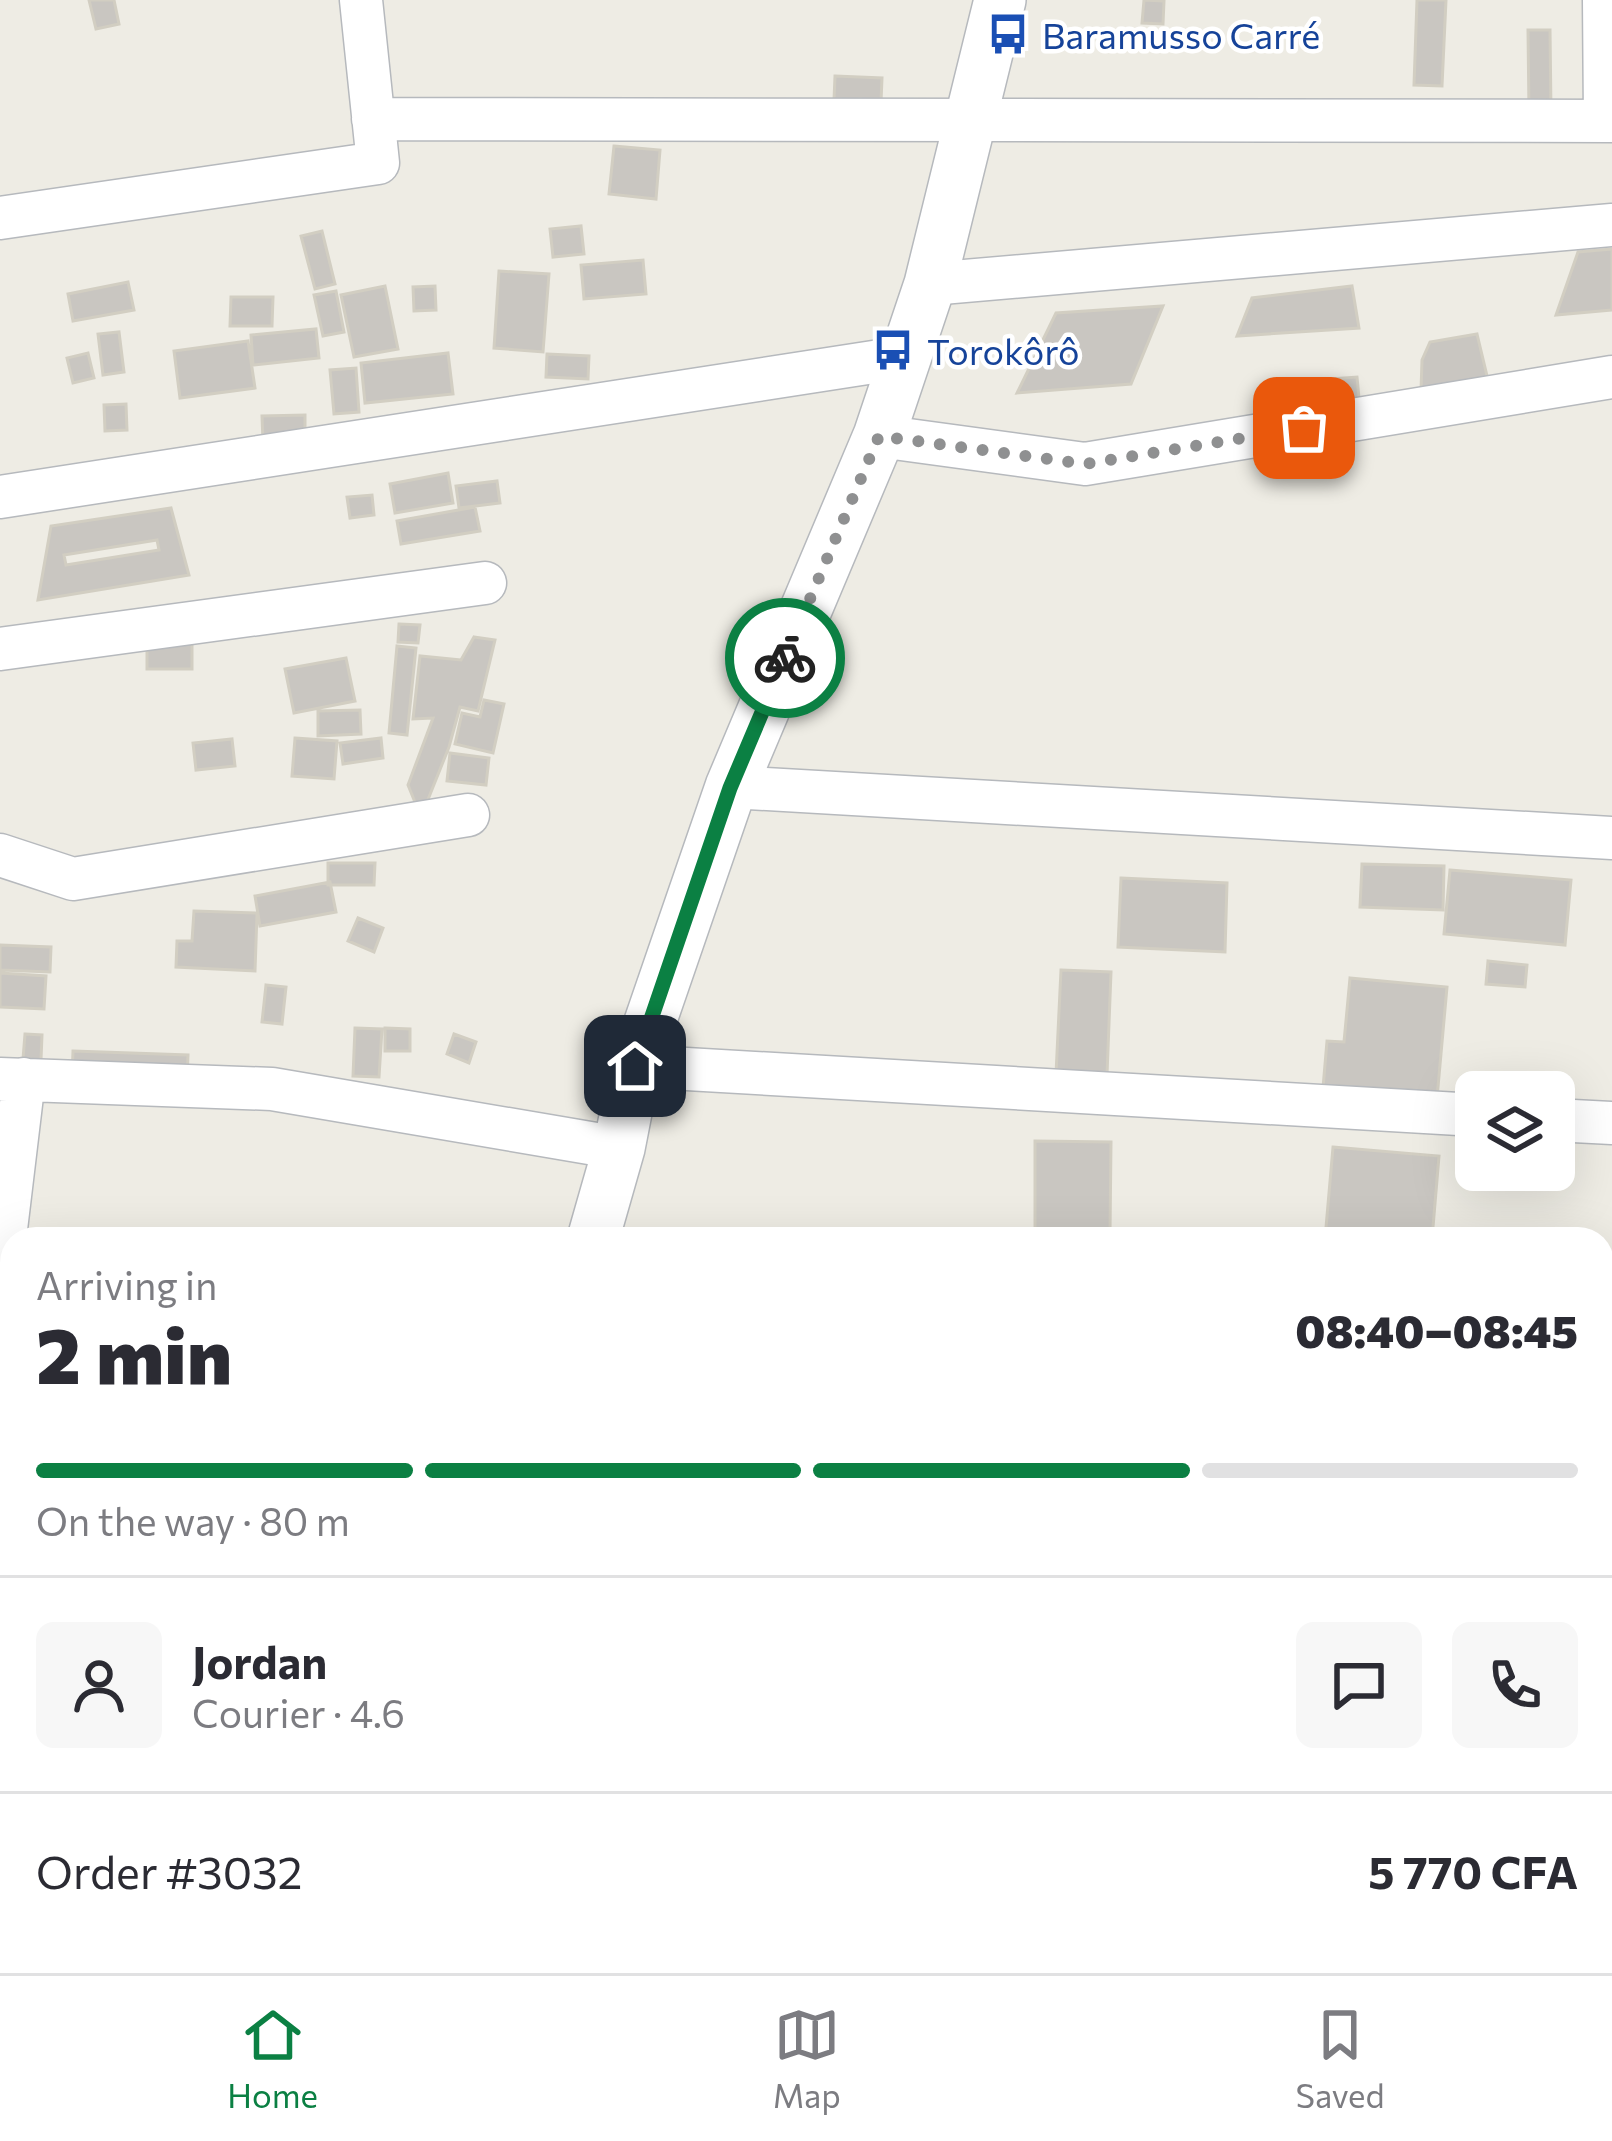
<!DOCTYPE html>
<meta charset="utf-8">
<style>
body{margin:0;font-family:Commissioner,sans-serif;background:#f7f7f7;color:#2b2b33;height:100vh;display:flex;flex-direction:column;font-size:45px;white-space:nowrap}
*{box-sizing:border-box;margin:0}
p{font-size:39px;color:#7c7c81}
.icon{flex:none;width:66px;height:66px;fill:none;stroke:currentColor;stroke-width:2;stroke-linecap:round;stroke-linejoin:round}
.map{position:relative;flex:1;overflow:hidden}
.details{position:absolute;left:0px;top:1227px;width:1614px;height:747px;display:flex;flex-direction:column;background:#fff;border-radius:36px 36px 0 0;box-shadow:0 12px 48px #0002}
.details>*{flex:none}
.buttons{position:absolute;left:1455px;top:1071px;display:grid;gap:24px}
.buttons a{display:grid;place-items:center;width:120px;height:120px;border-radius:18px;background:#fff;box-shadow:0 12px 48px #0002;font-size:60px}
.pin{position:absolute;display:grid;place-items:center;width:102px;height:102px;color:#fff;margin:-51px;border-radius:24px;box-shadow:0 6px 18px #0006}
.courier{position:absolute;display:grid;place-items:center;width:120px;height:120px;margin:-60px;border:9px solid #0b8043;border-radius:50%;background:#fff;color:#222;box-shadow:0 3px 15px #0007}
.head em{font-style:normal;font-weight:800}
.head div{display:flex;flex-direction:column-reverse}
.head{display:flex;align-items:center;justify-content:space-between;height:204px;padding:0 36px}
h1{font-size:78px;font-weight:800;line-height:90px}
.bar{display:grid;grid-template-columns:repeat(4,1fr);gap:18px 12px;align-content:center;height:144px;padding:0 36px}
.bar i{height:15px;border-radius:9px;background:#e1e1e2}
.bar .current{background:#0b8043}
.bar p{grid-column:span 4}
.line{display:flex;align-items:center;gap:30px;padding:0 36px;border-top:3px solid #e1e1e2}
.line div{flex:1}
.round{display:grid;place-items:center;flex:none;width:126px;height:126px;border-radius:18px;background:#f7f7f7}
.tabs{display:flex;justify-content:space-around;align-items:center;height:168px;border-top:3px solid #e1e1e2;background:#fff;font-size:33px;color:#7c7c81}
.tabs a{display:grid;justify-items:center;gap:6px}
.tabs .current{color:#0b8043}
.map>svg:first-child{display:block}
</style>
<div class="map">
<svg width="1612" height="1973" viewBox="0 0 1612 1973">
<rect width="100%" height="100%" fill="#eeece4"/>
<path fill="#c9c6c1" stroke="#d2cec2" stroke-width="3" fill-rule="evenodd" d="M89 0H114L119 24 96 29Z
M1144 0 1164 1 1163 24 1142 23Z
M1417 0H1446L1442 86 1414 85Z
M1528 30H1550L1551 112H1529Z
M835 76 882 78 881 102 834 100Z
M614 146 660 150 656 199 609 194Z
M581 226 584 254 553 257 550 229Z
M322 231 335 284 315 289 301 236Z
M1612 249V310L1556 315 1578 252Z
M643 260 646 294 584 299 581 265Z
M499 271 549 274 543 352 494 348Z
M128 282 134 310 73 321 68 294Z
M385 286 398 349 354 357 341 295Z
M435 286 436 310 414 311 413 287Z
M1352 286 1359 328 1237 336 1252 298Z
M336 291 344 332 323 336 314 295Z
M231 297H273L272 326H230Z
M1163 306 1131 384 1017 393 1056 313Z
M316 329 319 358 253 365 251 335Z
M119 332 124 372 103 375 98 334Z
M1477 334 1488 380 1421 391 1422 360 1430 342Z
M248 341 255 388 180 398 174 351Z
M88 353 94 378 73 383 67 358Z
M448 353 453 394 365 403 361 363Z
M547 354 589 356 588 379 546 377Z
M356 368 359 412 334 414 330 370Z
M1357 377 1360 409 1276 416 1273 383Z
M126 404 127 430 105 431 104 405Z
M305 415V441L263 442 262 416Z
M448 473 453 503 395 513 390 484Z
M497 481 500 503 459 508 456 486Z
M372 495 374 515 350 518 347 497Z
M475 507 480 531 401 544 397 521Z
M171 508 189 575 38 600 51 526ZM157 540 159 550 66 565 64 555Z
M399 624 420 625 418 643 398 642Z
M474 637 495 640 478 711 460 707 449 747 421 817 408 785 433 718 413 719 420 656 461 660Z
M147 642H192V669H147Z
M397 646 416 648 407 735 389 733Z
M346 658 355 701 294 713 285 669Z
M484 700 504 704 493 753 455 744 462 713 480 717Z
M360 710 361 734 318 736V711Z
M295 738 337 741 334 779 292 776Z
M381 738 383 758 343 764 340 743Z
M232 739 235 766 196 770 193 743Z
M450 753 489 758 486 785 447 781Z
M328 863H375L374 885H328Z
M1362 864 1444 866 1443 910 1360 907Z
M1450 870 1571 880 1565 945 1444 934Z
M1121 878 1227 883 1225 952 1118 947Z
M330 882 336 912 260 926 255 896Z
M194 911 257 913 255 971 176 967 177 941H192Z
M358 918 383 928 374 952 348 941Z
M0 945 51 947 50 972 0 970Z
M1488 961 1527 965 1525 987 1486 984Z
M1061 970 1111 972 1107 1075 1056 1074Z
M0 973 46 976 44 1009 0 1007Z
M1350 978 1447 987 1437 1098 1323 1088 1327 1041 1344 1042Z
M266 985 286 987 282 1024 262 1022Z
M355 1028 382 1029 379 1077 353 1076Z
M385 1028 410 1029V1051H385Z
M25 1034 42 1035 41 1060 23 1059Z
M454 1034 476 1042 469 1063 447 1054Z
M73 1051 188 1055 187 1082 72 1078Z
M1035 1141 1111 1142 1110 1233 1035 1232Z
M1333 1147 1439 1156 1432 1239H1325Z
M12 1754V1798L0 1799V1755Z
M388 1962H441L437 1973H418L388 1964Z
M595 1962H633L629 1973 591 1972Z"/>
<g fill="none" stroke-linecap="round" stroke-linejoin="round">
<g stroke="#b6b9bd" stroke-width="45">
<path id="minor" d="M1604 0 1605 121
M373 119 1612 121
M0 218 378 163 361 0
M930 284 1612 225
M879 436 1085 464 1612 377
M0 497 906 357
M0 649 485 583
M731 787 1612 838
M0 855 73 879 468 815
M635 1066 1476 1115
M0 1079 272 1089 619 1148
M1554 1120 1612 1123
M0 1279 24 1079
M1602 1301 1612 1302
M0 1461H12
M1602 1563 1612 1564
M1602 1913 1612 1914
M0 1961 12 1960
M1584 1962 1585 1973
M648 1973 652 1962
M885 1973 1014 1962"/>
</g>
<g stroke="#b6b9bd" stroke-width="54">
<path id="tertiary" d="M593 1239 619 1148 635 1066 731 787 879 436 930 284 1000 0
M333 1973 337 1962"/>
</g>
<use href="#minor" stroke="#fff" stroke-width="42"/>
<use href="#tertiary" stroke="#fff" stroke-width="51"/>
</g>
<g fill="none" stroke-linecap="round" stroke-linejoin="round">
<path stroke="#8f9091" stroke-width="12" stroke-dasharray="0 21.6" d="M785 658 879 436 1085 464 1304 428"/>
<path stroke="#0b8043" stroke-width="15" d="M635 1066 730 788 785 658"/>
</g>
<defs>
<g id="bus-bare" transform="scale(3.24)"><path d="M-5-6H5V4H4V6H2V4H-2V6H-4V4H-5ZM-3.5-4V0h7V-4ZM-3.5 1.2v1.5H-2V1.2ZM2 1.2v1.5H3.5V1.2Z" fill="#1a4fb4" stroke="#fff" stroke-width="2.5" paint-order="stroke"/></g>
</defs>
<g fill-rule="evenodd">
<use href="#bus-bare" x="1008" y="34"/>
<use href="#bus-bare" x="893" y="350"/>
</g>
<g text-anchor="middle" dominant-baseline="central" stroke-width="9" stroke-linejoin="round" paint-order="stroke">
<g font-size="36" fill="#164399" stroke="#fff" text-anchor="start">
<text x="1042" y="34">Baramusso Carré</text>
<text x="927" y="350">Torokôrô</text>
</g>
</g>
</svg>
<div class="buttons">
<a><svg class="icon" aria-label="layers" viewBox="0 0 24 24"><path d="M12 4l9 5-9 5-9-5zM3 14l9 5 9-5"/></svg></a>
</div>
<div class="pin" style="left:1304px;top:428px;background:#ea580c"><svg class="icon" aria-label="bag" viewBox="0 0 24 24"><path d="M5 8h14l-1 12H6zM9 8a3 3 0 0 1 6 0"/></svg></div>
<div class="pin" style="left:635px;top:1066px;background:#1f2937"><svg class="icon" aria-label="home" viewBox="0 0 24 24"><path d="M3 11l9-7 9 7M6 9v11h12V9"/></svg></div>
<div class="courier" style="left:785px;top:658px"><svg class="icon" aria-label="bike" viewBox="0 0 24 24"><circle cx="6" cy="16" r="4"/><circle cx="18" cy="16" r="4"/><path d="M6 16l4-8h5l3 8M10 8l3 8H6M13 5h3"/></svg></div>
<section class="details">
<div class="head"><div><h1>2 min</h1><p>Arriving in</p></div><em>08:40–08:45</em></div>
<div class="bar"><i class="current"></i><i class="current"></i><i class="current"></i><i></i><p>On the way · 80 m</p></div>
<div class="line" style="height:216px"><a class="round"><svg class="icon" aria-label="person" viewBox="0 0 24 24"><circle cx="12" cy="8" r="4"/><path d="M4 21q1-7 8-7t8 7"/></svg></a><div><b>Jordan</b><p>Courier · 4.6</p></div><a class="round"><svg class="icon" aria-label="chat" viewBox="0 0 24 24"><path d="M4 5h16v11H9l-5 4z"/></svg></a><a class="round"><svg class="icon" aria-label="phone" viewBox="0 0 24 24"><path d="M5 4h4l2 5-3 2q2 4 5 5l2-3 5 2v4C11 20 4 13 5 4z"/></svg></a></div>
<div class="line" style="height:156px"><div>Order #3032</div><b>5 770 CFA</b></div>
</section>
</div>
<nav class="tabs">
<a class="current"><svg class="icon" aria-label="home" viewBox="0 0 24 24"><path d="M3 11l9-7 9 7M6 9v11h12V9"/></svg>Home</a>
<a><svg class="icon" aria-label="map" viewBox="0 0 24 24"><path d="M3 6l6-2 6 2 6-2v14l-6 2-6-2-6 2zM9 4v14M15 6v14"/></svg>Map</a>
<a><svg class="icon" aria-label="saved" viewBox="0 0 24 24"><path d="M7 4h10v16l-5-4-5 4z"/></svg>Saved</a>
</nav>
